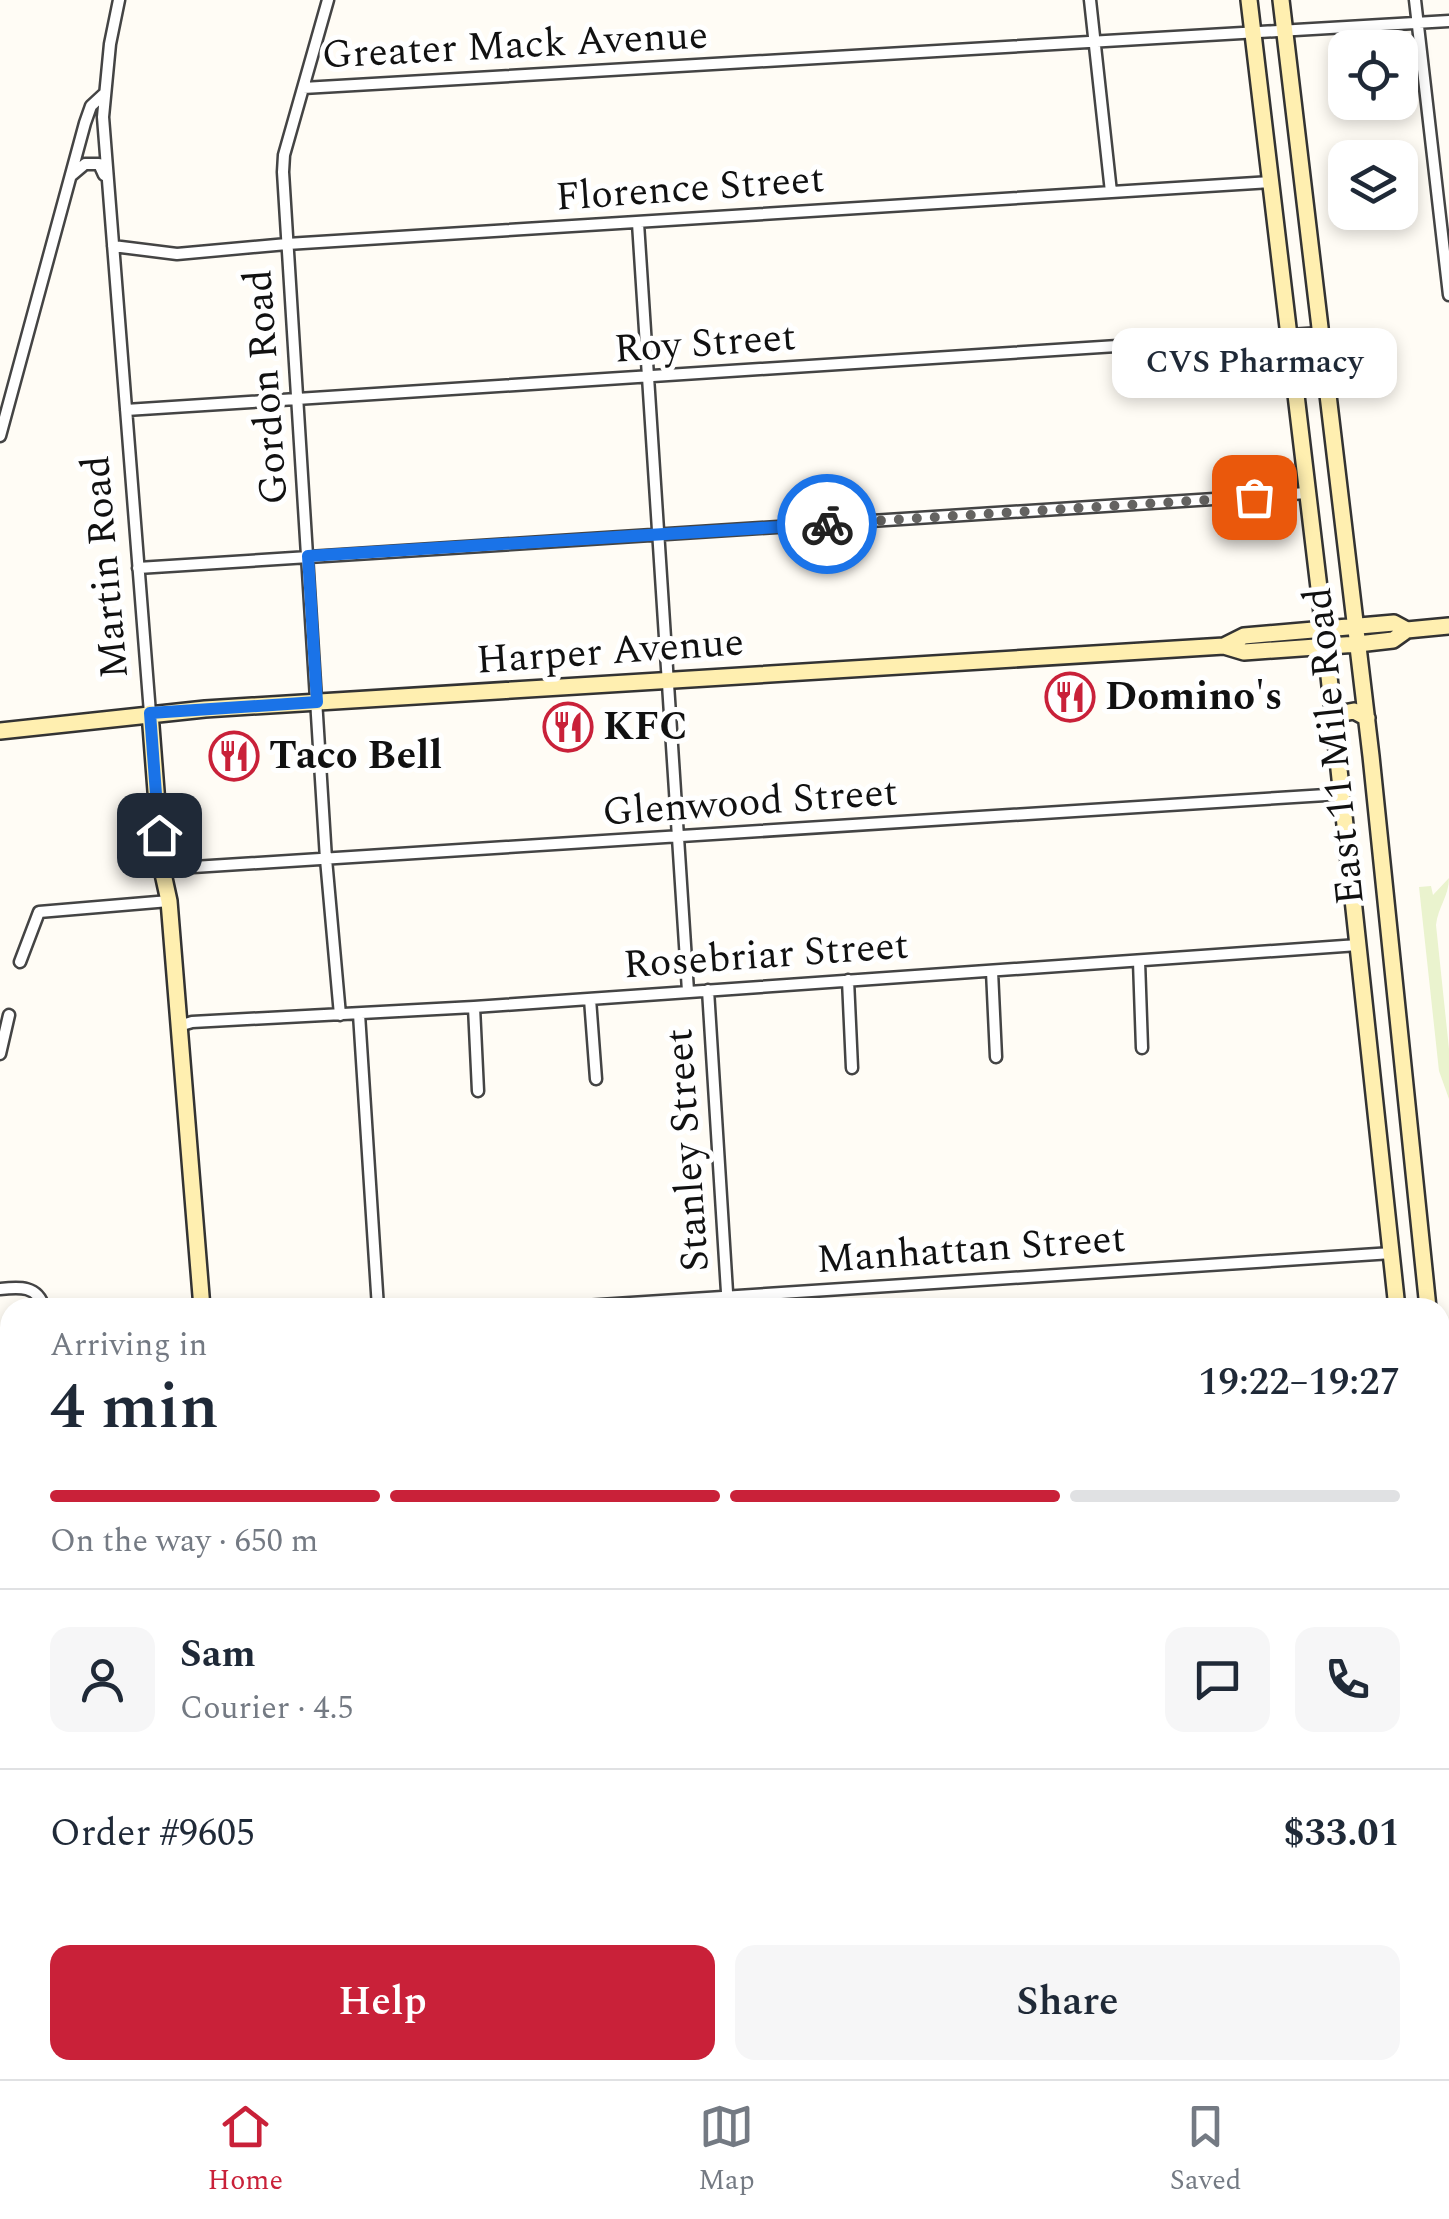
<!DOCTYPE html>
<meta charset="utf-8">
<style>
body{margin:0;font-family:Spectral,serif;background:#f6f6f7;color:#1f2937;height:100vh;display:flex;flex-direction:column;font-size:38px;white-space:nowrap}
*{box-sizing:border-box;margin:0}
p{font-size:32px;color:#747a83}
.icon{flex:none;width:55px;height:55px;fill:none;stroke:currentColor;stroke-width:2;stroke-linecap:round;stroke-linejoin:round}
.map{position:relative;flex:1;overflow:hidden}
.panel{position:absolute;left:0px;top:1298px;width:1450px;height:782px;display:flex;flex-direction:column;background:#fff;border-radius:30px 30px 0 0;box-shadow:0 5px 15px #0003}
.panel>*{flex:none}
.tools{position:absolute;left:1328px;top:30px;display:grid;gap:20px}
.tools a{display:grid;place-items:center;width:90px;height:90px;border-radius:20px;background:#fff;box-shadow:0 5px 15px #0003;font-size:50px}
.pin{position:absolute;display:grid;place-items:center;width:85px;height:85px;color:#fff;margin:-42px;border-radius:20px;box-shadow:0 5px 15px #0006}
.courier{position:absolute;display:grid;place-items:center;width:100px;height:100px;margin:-50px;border:8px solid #1a73e8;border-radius:50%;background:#fff;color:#222;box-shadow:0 2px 12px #0007}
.bubble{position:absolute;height:70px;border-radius:20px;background:#fff;box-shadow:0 5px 15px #0003;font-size:32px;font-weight:600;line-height:70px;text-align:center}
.summary em{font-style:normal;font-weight:600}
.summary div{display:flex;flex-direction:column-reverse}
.summary{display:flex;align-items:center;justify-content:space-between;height:170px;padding:0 50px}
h1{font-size:65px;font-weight:600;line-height:75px}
.bar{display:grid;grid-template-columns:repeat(4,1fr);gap:15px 10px;align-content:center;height:120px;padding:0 50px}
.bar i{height:12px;border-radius:8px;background:#e0e1e3}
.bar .on{background:#c92139}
.bar p{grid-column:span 4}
.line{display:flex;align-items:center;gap:25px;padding:0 50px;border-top:2px solid #e0e1e3}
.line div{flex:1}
.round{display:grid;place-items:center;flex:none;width:105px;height:105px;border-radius:20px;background:#f6f6f7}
.primary-button{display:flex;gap:20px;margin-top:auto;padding:20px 50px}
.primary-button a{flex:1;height:115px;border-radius:20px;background:#c92139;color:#fff;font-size:40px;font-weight:600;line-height:115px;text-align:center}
.primary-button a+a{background:#f6f6f7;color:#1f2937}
.tabs{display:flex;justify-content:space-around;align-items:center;height:140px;border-top:2px solid #e0e1e3;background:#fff;font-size:28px;color:#747a83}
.tabs a{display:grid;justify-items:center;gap:5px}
.tabs .on{color:#c92139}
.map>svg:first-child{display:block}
</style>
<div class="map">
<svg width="1449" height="2079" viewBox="0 0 1449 2079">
<rect width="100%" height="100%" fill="#fffcf5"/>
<path fill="#eaf3ce" d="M1449 878C1449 896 1438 907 1436 925L1449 1049V1099L1439 1071 1419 887 1431 886 1433 895Z"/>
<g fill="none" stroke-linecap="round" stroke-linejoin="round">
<g stroke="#444" stroke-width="15">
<path id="street" d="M119 0 110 44 103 117 150 713
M328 0 284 155 283 172 326 859 340 1015
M1090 0 1111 192
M1415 0 1449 295
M303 88 1449 21
M72 175 85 164H99L104 175
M638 223 688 991
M113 246 177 254 287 244 1271 182
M126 410 1320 333
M0 436 85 123 91 106 104 94
M138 568 1307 493
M162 869 1342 794
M1139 961 1142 1048
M20 962 39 912 169 901
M992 971 996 1057
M848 980 852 1068
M708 990 728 1308
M590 999 596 1079
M474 1007 478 1091
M359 1014 378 1308
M179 1026 192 1022 474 1007 1358 945
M0 1054 9 1015
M0 1289C19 1287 38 1285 44 1308
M554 1308 1392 1253
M10 1566 5 1599 10 1702
M0 1776 10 1775
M635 2070V2079
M789 2070 790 2079
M949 2070 950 2079
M92 2079 223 2070
M1364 2079 1449 2073"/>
</g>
<g stroke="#333" stroke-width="20">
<path id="secondary" d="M1249 0 1324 630 1397 1308
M1281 0 1371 756 1428 1308
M1224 646 1244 652 1358 644 1393 640 1407 630 1449 626
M150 713 162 869 169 901 202 1308
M1333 715 1354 711 1367 718
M0 731 205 709 1224 646 1244 636 1394 623 1407 630
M1440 1424C1446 1477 1449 1544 1440 1595
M1440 1667 1449 1739
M1440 1849H1449
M0 1947 10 1946
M254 2070V2079"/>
</g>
<use href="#street" stroke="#fff" stroke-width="10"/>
<use href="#secondary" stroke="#ffefb0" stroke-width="15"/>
</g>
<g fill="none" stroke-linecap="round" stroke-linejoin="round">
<path stroke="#646361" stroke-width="10" stroke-dasharray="0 18" d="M827 524 1254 497"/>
<path stroke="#1a73e8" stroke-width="12" d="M159 835 150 713 317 702 308 556 827 524"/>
</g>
<defs>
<g id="restaurant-ring" transform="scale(2.5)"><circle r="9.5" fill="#fff" stroke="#c92139" stroke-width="1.5"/><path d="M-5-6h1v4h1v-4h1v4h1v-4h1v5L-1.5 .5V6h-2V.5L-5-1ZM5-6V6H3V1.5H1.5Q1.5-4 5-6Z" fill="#c92139"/></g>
</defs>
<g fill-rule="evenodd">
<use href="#restaurant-ring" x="1070" y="697"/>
<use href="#restaurant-ring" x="568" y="727"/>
<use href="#restaurant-ring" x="234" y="756"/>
</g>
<g text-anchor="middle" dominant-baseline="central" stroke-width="10" stroke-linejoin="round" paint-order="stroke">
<g font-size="40" fill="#111" stroke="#fff">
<text transform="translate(515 46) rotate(-3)">Greater Mack Avenue</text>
<text transform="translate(690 189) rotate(-4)">Florence Street</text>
<text transform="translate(705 344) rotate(-4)">Roy Street</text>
<text transform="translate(267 387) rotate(-94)">Gordon Road</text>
<text transform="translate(106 567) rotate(-95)">Martin Road</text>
<text transform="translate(610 652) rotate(-4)">Harper Avenue</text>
<text transform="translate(1335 746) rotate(-96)">East 11 Mile Road</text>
<text transform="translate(750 803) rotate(-4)">Glenwood Street</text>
<text transform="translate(766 956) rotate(-4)">Rosebriar Street</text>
<text transform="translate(688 1150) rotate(-94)">Stanley Street</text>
<text transform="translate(971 1250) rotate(-4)">Manhattan Street</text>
</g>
<g font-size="40" font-weight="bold" fill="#111" stroke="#fff" text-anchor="start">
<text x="1105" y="697">Domino's</text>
<text x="603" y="727">KFC</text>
<text x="269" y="756">Taco Bell</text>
</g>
</g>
</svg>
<div class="tools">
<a><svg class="icon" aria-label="locate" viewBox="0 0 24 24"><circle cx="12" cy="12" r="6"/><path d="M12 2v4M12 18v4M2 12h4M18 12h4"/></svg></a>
<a><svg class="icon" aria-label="layers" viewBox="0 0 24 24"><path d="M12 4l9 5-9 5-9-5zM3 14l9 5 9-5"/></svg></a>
</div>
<div class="pin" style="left:1254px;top:497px;background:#ea580c"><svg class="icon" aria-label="bag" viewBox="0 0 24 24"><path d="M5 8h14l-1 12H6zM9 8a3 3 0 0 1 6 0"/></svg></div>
<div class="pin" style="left:159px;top:835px;background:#1f2937"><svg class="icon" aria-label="home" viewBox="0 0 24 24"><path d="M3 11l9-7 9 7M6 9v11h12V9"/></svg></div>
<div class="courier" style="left:827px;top:524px"><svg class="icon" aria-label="bike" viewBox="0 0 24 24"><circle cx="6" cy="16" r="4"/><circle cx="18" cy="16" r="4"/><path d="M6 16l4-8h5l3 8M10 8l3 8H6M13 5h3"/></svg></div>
<div class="bubble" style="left:1112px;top:328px;width:285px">CVS Pharmacy</div>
<section class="panel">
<div class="summary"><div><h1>4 min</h1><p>Arriving in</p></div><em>19:22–19:27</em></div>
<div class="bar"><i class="on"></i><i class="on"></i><i class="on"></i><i></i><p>On the way · 650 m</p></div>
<div class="line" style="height:180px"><a class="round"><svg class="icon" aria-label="person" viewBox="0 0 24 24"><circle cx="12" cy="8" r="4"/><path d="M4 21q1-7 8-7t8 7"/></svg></a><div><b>Sam</b><p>Courier · 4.5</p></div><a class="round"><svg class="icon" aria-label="chat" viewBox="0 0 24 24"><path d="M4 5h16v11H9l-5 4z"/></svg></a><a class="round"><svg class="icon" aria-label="phone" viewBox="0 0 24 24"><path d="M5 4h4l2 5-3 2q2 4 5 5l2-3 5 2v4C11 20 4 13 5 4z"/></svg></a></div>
<div class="line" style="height:130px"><div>Order #9605</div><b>$33.01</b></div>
<div class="primary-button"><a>Help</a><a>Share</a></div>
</section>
</div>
<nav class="tabs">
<a class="on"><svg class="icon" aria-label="home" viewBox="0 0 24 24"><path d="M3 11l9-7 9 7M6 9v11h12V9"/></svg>Home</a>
<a><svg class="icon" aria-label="map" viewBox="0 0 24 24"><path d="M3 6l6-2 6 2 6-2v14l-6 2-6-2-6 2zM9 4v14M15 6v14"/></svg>Map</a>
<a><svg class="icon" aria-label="saved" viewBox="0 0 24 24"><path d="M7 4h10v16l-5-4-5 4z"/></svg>Saved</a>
</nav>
